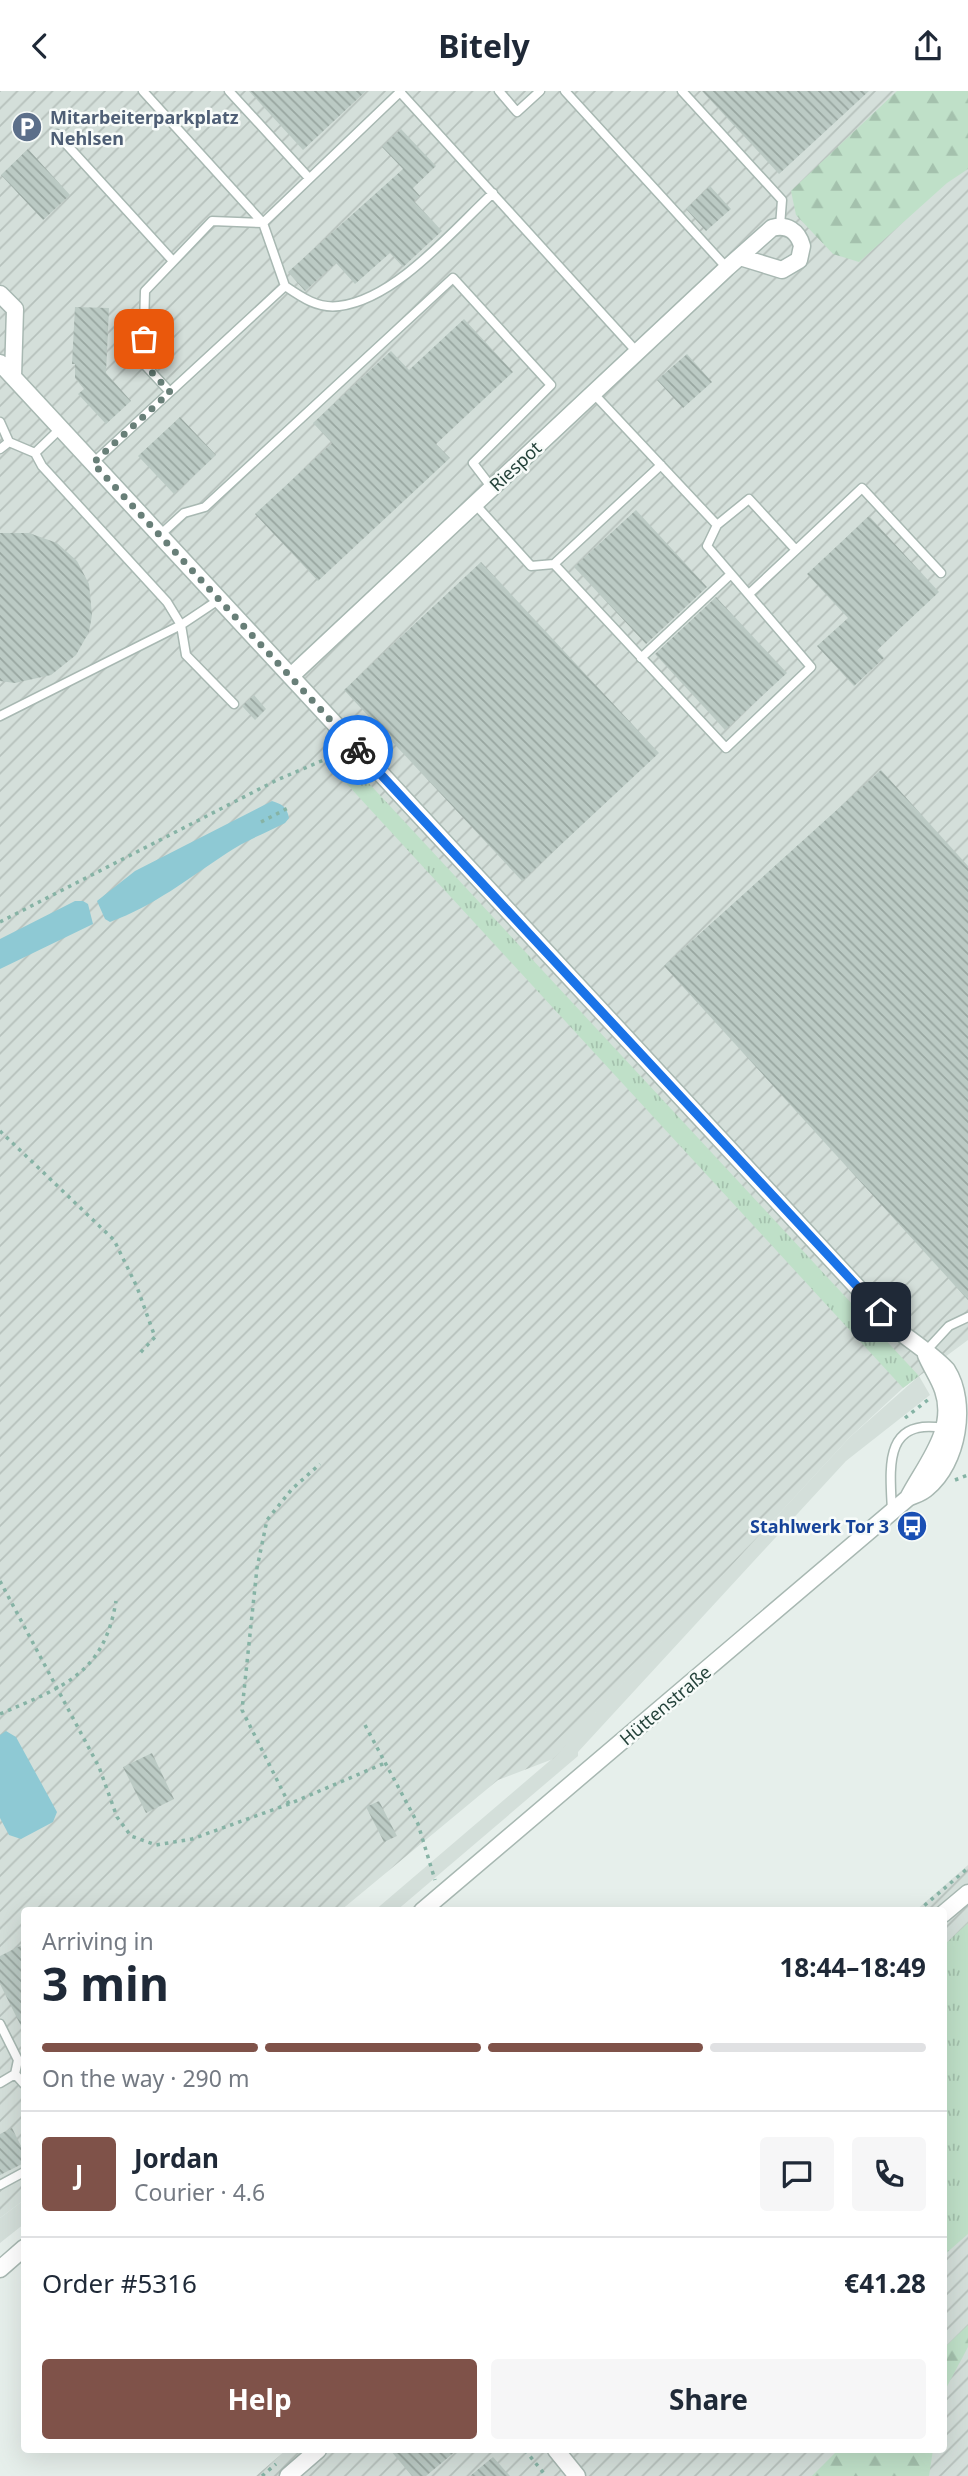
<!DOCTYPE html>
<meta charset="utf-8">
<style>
body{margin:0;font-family:"Noto Sans",sans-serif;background:#f6f6f7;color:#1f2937;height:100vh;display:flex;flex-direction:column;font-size:26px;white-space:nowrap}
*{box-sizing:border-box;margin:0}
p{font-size:23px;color:#747a83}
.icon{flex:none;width:38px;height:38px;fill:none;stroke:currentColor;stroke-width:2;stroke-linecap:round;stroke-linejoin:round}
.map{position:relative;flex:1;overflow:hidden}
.details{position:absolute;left:21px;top:1816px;width:926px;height:546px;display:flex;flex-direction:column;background:#fff;border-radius:7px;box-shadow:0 7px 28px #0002}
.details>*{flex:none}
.pin{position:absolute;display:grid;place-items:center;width:60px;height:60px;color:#fff;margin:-30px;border-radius:14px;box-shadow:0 4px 10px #0006}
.courier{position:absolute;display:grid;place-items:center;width:70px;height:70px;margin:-35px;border:5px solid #1a73e8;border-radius:50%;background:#fff;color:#222;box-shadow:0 2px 9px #0007}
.overview em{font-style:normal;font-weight:700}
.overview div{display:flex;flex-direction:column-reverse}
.overview{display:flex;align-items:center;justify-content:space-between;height:119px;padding:0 21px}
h1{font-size:46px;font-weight:700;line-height:52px}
.bar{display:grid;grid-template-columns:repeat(4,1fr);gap:10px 7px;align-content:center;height:84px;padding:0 21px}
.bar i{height:9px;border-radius:5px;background:#e0e1e3}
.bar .current{background:#7f5249}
.bar p{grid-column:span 4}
.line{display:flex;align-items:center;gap:18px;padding:0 21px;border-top:2px solid #e0e1e3}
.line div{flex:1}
.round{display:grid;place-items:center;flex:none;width:74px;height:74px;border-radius:7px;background:#f6f6f7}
.button{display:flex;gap:14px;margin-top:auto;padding:14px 21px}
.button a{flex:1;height:80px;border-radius:7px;background:#7f5249;color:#fff;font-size:28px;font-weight:700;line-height:80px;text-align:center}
.button a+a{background:#f6f6f7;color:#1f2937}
header{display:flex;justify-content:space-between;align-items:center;height:91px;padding:0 21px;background:#fff;font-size:32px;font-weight:700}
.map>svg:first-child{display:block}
</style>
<header><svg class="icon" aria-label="back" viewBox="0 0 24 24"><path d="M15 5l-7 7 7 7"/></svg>Bitely<svg class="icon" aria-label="share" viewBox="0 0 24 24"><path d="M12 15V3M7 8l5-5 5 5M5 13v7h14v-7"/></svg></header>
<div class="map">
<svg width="968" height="2385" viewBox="0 0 968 2385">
<defs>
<pattern id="industrial-furrows" width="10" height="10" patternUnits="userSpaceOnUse" patternTransform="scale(1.75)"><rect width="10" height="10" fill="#d4dfda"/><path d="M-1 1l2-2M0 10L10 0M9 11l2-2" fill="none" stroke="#b6c1bc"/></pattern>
<pattern id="grass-tufts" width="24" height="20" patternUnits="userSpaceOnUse" patternTransform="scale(1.75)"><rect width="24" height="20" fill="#bfe0c8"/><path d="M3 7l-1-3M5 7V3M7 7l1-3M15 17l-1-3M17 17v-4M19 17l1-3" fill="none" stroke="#a4c1ad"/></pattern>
<pattern id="forest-firs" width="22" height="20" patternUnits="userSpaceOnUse" patternTransform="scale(1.75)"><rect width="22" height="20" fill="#bfe0c8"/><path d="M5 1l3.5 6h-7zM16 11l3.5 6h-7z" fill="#a4c1ad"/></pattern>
<pattern id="building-back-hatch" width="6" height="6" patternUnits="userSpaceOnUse" patternTransform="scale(1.75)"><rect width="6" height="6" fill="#bbcac4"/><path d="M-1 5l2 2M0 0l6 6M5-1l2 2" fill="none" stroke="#98a6a0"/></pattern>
</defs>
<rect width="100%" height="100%" fill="#e6efeb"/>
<path fill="#d4dfda" d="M919 1285 930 1304 846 1370 578 1661V1665L396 1820H374L553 1667 850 1346Z
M24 2109V2133L0 2152V2127Z"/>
<path fill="url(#industrial-furrows)" d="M0 0H968V1249L903 1297 850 1346 553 1668 498 1689 340 1820H24V2109L0 2127Z
M968 1774V2385H256L286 2359H943V1820H915Z"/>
<path fill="url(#grass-tufts)" d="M350 672 919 1285 903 1297 334 679Z
M968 1832V2143L943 2165V1855Z"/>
<path fill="url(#forest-firs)" d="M897 0H968V78L947 92 859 171 833 163 796 124 791 100Z
M968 2234V2256L943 2303V2258Z
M838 2359H933L929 2385H812Z"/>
<path fill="#8ec9d4" d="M272 710C282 713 287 716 289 727L285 732C266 742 244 750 227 762 189 787 154 815 110 831L105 828 97 810 135 780Z
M75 810H83L88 813 93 833 0 878V848Z
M6 1640 16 1646 57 1721 53 1731 21 1748 9 1744 0 1727V1644Z"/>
<path fill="url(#building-back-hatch)" d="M249 0H366L303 59Z
M702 0H869L779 83Z
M401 38 436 75 413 97 420 105 414 110 442 140 403 176 390 162 355 193 336 172 305 200 288 181 403 78 382 56Z
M28 58 70 104 43 129 1 84Z
M710 95 731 118 706 140 686 118Z
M75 216 109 217 106 282 131 310 106 333 78 303 84 298 75 287V273H72Z
M464 228 513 281 436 353 450 367 318 490 255 423 332 352 313 332 391 260 409 279Z
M687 263 712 291 683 317 657 289Z
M180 326 216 364 174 403 138 365Z
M636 419 707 496 646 553 574 476Z
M869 425 939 501 877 559 884 567 854 595 817 555 848 527 807 483Z
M0 442H29L57 452 77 470 89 493 92 524 89 541 76 564 51 584 15 592 0 590Z
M481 471 659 662 522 790 344 599Z
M716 506 787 582 725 639 655 563Z
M254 604 266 618 255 629 242 615Z
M881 679 968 775V1209L664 875Z
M152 1662 174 1708 146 1722 123 1676Z
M379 1710 397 1745 384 1751 366 1716Z
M24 1853V1941L0 1893V1865Z
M12 2037 24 2061V2072L0 2084V2043Z
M390 2359H457L426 2385H412Z
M493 2366 510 2385H470Z"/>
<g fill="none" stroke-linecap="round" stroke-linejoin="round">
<g stroke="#a8b8b2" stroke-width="11">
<path id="service" d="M229 0 309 87
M499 0 517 21 540 0
M565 0 727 177
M682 0 782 109 780 135
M400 1 637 261
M57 43 173 170
M285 195C301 206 318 218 339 215 396 208 452 140 493 102
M170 301 143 272 145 200 212 130 263 132 401 0
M0 331 9 351 0 358
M9 351 35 362 61 337
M35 362 42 375 167 511 181 534 186 564 234 613
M93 372 285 195 263 132 143 0
M475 413 531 475 554 473 661 374
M717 434 749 408 796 459 862 397 941 482
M160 444 184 422 205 416 453 187 551 294 473 372 492 397
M554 473 726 657 811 576 707 455 717 434 593 302
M749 503 796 459
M641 567 731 483
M0 625 181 534 220 508
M925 1261 949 1235 968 1226
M892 1420C890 1377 883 1327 943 1337
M0 1933 18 1969 15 1983 0 1992
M15 1983 24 1993
M0 2094 24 2081"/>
</g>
<g stroke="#a8b8b2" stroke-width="19">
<path id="minor" d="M0 203 15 218 13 286
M0 272 896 1238C913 1251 933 1264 947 1279 968 1312 958 1372 927 1397 922 1402 914 1404 908 1407L422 1820
M291 585 727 177 772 137C787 133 798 140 802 155L799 169 782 179 740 166
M908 1407C925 1374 957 1339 943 1299 939 1287 931 1276 926 1264
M943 1823 968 1802
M0 2178 24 2157
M556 2359 577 2385
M288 2385 318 2359"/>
</g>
<path stroke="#86b3a5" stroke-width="3.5" stroke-dasharray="3.5 5" stroke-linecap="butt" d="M261 731 290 716
M0 831 277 689 340 662
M0 1040 114 1149 137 1196 155 1246 140 1262
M905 1327 929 1308
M955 1389 968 1384
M0 1490 99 1676 117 1726 131 1745 156 1754 192 1748 289 1713 385 1672
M0 1623C62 1596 104 1584 116 1510
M365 1634 418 1733 435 1789
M289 1713 242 1619 257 1477 267 1429 292 1398 320 1373
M918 1820 968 1777
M525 2359 546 2385
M262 2385 276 2373"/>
<use href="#service" stroke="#fff" stroke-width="8"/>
<use href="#minor" stroke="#fff" stroke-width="16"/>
</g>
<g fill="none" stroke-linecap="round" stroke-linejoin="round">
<path stroke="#687f78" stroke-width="7" stroke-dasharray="0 12.6" d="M144 248 143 272 170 301 93 372 358 659"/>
<path stroke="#1a73e8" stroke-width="9" d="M358 659 881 1221"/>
</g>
<defs>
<g id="parking-disc" transform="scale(1.575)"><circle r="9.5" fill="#5c6f8a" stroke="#f7fbf9"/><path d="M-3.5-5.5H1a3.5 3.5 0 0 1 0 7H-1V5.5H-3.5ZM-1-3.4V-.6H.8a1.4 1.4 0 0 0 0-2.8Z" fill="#fff"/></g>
<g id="bus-disc" transform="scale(1.575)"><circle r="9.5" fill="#1a4fb4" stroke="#f7fbf9"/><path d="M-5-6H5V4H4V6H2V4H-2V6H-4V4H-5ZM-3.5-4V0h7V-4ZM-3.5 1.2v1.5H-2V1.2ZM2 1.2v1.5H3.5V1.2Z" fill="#fff"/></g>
</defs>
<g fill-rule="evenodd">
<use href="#parking-disc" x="27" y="36"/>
<use href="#bus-disc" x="912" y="1435"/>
</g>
<g text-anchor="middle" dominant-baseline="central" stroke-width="5" stroke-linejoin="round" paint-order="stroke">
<g font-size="18" font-weight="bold" fill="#4e5e75" stroke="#f7fbf9" text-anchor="start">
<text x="50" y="26">Mitarbeiterparkplatz<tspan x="50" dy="21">Nehlsen</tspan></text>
</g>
<g font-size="18" fill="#24423a" stroke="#f7fbf9">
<text transform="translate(515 375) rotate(-43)">Riespot</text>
<text transform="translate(665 1614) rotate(-40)">Hüttenstraße</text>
</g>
<g font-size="18" font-weight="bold" fill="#164399" stroke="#f7fbf9" text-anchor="end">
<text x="889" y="1435">Stahlwerk Tor 3</text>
</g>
</g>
</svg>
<div class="pin" style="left:144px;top:248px;background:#ea580c"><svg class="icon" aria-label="bag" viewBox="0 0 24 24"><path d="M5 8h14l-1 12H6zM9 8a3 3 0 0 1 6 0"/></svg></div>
<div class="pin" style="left:881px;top:1221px;background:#1f2937"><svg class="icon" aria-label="home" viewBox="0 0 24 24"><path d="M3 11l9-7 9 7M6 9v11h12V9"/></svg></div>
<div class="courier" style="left:358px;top:659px"><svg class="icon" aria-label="bike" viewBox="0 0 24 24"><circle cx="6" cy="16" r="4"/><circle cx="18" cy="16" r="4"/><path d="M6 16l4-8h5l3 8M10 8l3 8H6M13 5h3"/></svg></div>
<section class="details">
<div class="overview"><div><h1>3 min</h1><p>Arriving in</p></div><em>18:44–18:49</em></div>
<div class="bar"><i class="current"></i><i class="current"></i><i class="current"></i><i></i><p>On the way · 290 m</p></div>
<div class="line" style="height:126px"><b class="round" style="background:#7f5249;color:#fff">J</b><div><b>Jordan</b><p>Courier · 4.6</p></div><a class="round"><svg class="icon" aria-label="chat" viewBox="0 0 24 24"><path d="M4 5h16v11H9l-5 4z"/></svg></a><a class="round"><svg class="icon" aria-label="phone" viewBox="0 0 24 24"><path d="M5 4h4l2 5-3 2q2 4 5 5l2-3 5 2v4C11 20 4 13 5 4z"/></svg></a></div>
<div class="line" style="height:91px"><div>Order #5316</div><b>€41.28</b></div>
<div class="button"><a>Help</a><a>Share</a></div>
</section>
</div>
